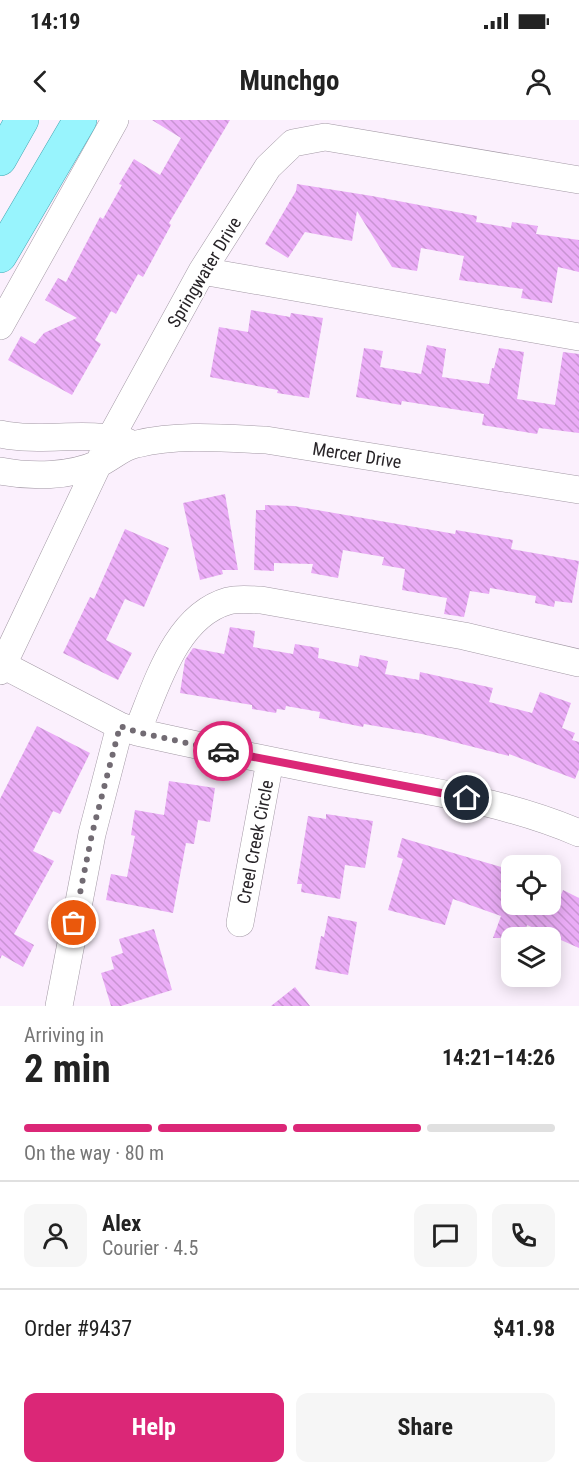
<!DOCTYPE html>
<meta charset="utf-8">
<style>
body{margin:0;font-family:"Roboto Condensed",sans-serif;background:#f6f6f6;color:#222;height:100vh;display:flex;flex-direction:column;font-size:22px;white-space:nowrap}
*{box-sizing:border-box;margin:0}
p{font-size:20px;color:#767676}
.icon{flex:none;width:33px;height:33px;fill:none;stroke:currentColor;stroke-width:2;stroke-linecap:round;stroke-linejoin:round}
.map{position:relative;height:886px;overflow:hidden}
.details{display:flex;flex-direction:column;background:#fff;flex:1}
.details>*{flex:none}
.controls{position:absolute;left:501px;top:735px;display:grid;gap:12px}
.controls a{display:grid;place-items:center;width:60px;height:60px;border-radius:12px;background:#fff;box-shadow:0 3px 15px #0003;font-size:30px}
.pin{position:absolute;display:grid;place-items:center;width:51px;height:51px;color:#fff;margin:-26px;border:3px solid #fff;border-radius:50%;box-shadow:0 2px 6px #0007}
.courier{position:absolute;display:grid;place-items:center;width:60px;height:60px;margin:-30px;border:4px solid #db2777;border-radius:50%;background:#fff;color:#222;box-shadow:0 2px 8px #0007}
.head em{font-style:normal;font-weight:700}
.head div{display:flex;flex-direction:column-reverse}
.head{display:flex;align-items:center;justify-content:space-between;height:102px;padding:0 24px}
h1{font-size:39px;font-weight:700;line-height:45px}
.bar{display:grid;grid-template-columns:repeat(4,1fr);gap:9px 6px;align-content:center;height:72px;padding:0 24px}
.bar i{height:8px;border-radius:4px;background:#e0e0e0}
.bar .current{background:#db2777}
.bar p{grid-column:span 4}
.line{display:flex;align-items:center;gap:15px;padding:0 24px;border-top:2px solid #e0e0e0}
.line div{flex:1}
.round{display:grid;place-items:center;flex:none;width:63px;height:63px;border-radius:12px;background:#f6f6f6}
.button{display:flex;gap:12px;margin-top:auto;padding:12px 24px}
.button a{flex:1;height:69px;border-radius:12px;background:#db2777;color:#fff;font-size:24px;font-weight:700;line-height:69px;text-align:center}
.button a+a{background:#f6f6f6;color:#222}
.status{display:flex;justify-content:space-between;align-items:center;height:42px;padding:0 30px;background:#fff;direction:ltr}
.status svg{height:16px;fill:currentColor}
header{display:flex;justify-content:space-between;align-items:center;height:78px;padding:0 24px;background:#fff;font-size:27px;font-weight:700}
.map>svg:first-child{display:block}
</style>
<div class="status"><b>14:19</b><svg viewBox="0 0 49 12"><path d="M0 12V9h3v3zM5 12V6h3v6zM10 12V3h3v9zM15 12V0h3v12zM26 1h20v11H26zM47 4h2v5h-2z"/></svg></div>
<header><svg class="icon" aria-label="back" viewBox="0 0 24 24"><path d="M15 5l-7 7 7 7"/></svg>Munchgo<svg class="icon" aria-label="person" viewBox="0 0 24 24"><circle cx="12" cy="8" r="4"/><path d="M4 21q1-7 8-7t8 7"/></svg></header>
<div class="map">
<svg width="579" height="886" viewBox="0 0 579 886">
<defs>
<pattern id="building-back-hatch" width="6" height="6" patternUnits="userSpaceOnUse" patternTransform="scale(1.5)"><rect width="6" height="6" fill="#eaacf6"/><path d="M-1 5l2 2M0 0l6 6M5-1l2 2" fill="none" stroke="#c994d3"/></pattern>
</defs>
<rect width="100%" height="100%" fill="#fbf0fd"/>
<path fill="url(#building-back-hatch)" d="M152 0H230L169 103 171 105 143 157 138 154 116 194 111 191 95 220 101 224 72 275 8 240 21 216 35 224 44 213 77 198 45 180 58 158 66 162 100 97 103 99 122 65 119 64 134 39 160 55 181 18Z
M297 64 372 76 477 96 476 102 511 108 512 102 538 106 536 114 579 120V152L558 147 552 183 521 178 523 169 459 160 464 136 421 128 417 151 392 147 357 91 352 121 305 112 288 138 265 124 296 71Z
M251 190 290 197 291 193 323 198 309 278 277 273 278 270 210 257 219 207 248 212Z
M427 225 446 229 442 257 489 264 492 248H494L499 228 524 232 517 279 555 285 563 232 579 234V313L539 308 537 314 482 305 484 294 402 281 401 285 356 277 364 228 383 231 380 247 421 254Z
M225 374 238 450H222L223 454 200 460 183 383Z
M265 385 294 386 455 414 456 410 513 420 511 429 579 441 572 483 555 481 554 487 535 483 536 476 490 468 489 474 470 471 464 497 444 494 447 478 402 470 405 449 382 445 384 437 343 430 338 458 311 453 313 444 274 443V451L254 450 256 390H265Z
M125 409 169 428 144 487 125 479 106 520 132 533 118 560 63 533 90 477 94 479Z
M230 507 255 511 253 527 293 534 295 524 319 528 318 538 358 547 360 535 388 541 385 554 419 560 420 552 493 568 489 582 532 593 540 572 571 583 562 608 575 613 572 620 579 622V649L575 659 509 634V636L422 614 364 604 363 607 319 598 320 592 286 586 285 590 277 589 276 593 252 589V585L180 573 185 540 193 528 224 534Z
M37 606 90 633 60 694 53 691 33 731 54 741 14 814 34 825 23 847 2 835 0 839V679Z
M169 661 215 668 210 702 198 700 194 724 186 723 173 793 106 780 111 754 127 757 135 716 131 715 135 690 164 695Z
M326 694 373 701 365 748 345 745 340 779 301 772 302 764H297L308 696 326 699Z
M402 718 508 749 505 757 512 759V784H557L563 770 579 778V828L527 805 523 818H493L501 796 453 779 445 805 388 790 403 739 397 737Z
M328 796 357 802 348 855 315 849 321 816 324 817Z
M154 809 172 870 121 886H111L101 853 114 849 111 837 123 833 119 819Z
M295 867 310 886H271Z"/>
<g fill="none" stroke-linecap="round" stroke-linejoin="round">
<g stroke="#a399a5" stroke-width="28">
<path id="minor" d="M202 151 579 217
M0 206 115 0
M0 314C42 323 87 310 127 322
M0 351C31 357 70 357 100 343 112 337 124 326 137 324 179 314 223 318 266 320L579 370
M3 545 120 606 137 612C209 628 281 643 353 657 429 671 507 682 579 713
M0 551 111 317 202 151 268 47 293 23 325 17 579 60
M137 612C156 567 175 496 228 481 239 478 250 480 261 480L464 516 579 543
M240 803 270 641
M59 886 92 714 120 606"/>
</g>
<g stroke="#45a7b2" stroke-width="34">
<path id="major" d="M0 39 22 0
M0 136 80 0"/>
</g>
<use href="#minor" stroke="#fff" stroke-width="27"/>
<use href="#major" stroke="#98f4fd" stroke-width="33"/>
</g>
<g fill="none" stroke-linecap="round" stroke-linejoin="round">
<path stroke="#726b73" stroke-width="6" stroke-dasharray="0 10.8" d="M74 803 92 714 120 606 137 612 223 631"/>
<path stroke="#db2777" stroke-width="8" d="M223 631 467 678"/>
</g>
<g text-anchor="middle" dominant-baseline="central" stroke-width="4.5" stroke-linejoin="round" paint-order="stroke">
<g font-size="18" fill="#282428" stroke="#fff">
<text transform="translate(204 152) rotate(-59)">Springwater Drive</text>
<text transform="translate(357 335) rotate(9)">Mercer Drive</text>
<text transform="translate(255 722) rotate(-79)">Creel Creek Circle</text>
</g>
</g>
</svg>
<div class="controls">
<a><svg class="icon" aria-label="locate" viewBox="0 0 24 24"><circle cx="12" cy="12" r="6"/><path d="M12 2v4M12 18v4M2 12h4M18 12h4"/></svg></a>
<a><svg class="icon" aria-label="layers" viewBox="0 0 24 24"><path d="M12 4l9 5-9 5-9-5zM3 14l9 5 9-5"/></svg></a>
</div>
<div class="pin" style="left:74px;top:803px;background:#ea580c"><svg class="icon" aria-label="bag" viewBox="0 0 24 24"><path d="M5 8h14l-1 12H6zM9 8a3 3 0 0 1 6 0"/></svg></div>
<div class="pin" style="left:467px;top:678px;background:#1f2937"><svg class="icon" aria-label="home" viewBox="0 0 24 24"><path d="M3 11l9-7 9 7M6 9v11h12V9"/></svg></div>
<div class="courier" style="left:223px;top:631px"><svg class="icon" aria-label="car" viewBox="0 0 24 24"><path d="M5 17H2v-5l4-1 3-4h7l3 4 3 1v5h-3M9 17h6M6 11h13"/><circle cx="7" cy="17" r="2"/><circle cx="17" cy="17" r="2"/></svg></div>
</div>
<section class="details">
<div class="head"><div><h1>2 min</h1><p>Arriving in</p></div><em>14:21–14:26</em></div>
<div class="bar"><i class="current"></i><i class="current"></i><i class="current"></i><i></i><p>On the way · 80 m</p></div>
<div class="line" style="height:108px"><a class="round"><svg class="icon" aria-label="person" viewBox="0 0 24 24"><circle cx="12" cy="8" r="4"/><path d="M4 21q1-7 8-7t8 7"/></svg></a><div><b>Alex</b><p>Courier · 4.5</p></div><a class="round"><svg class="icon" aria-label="chat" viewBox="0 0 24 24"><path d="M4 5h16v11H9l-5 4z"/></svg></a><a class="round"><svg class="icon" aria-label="phone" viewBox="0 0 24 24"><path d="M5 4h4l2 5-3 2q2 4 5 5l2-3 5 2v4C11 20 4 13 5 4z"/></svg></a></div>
<div class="line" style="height:78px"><div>Order #9437</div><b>$41.98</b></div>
<div class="button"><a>Help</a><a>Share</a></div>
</section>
